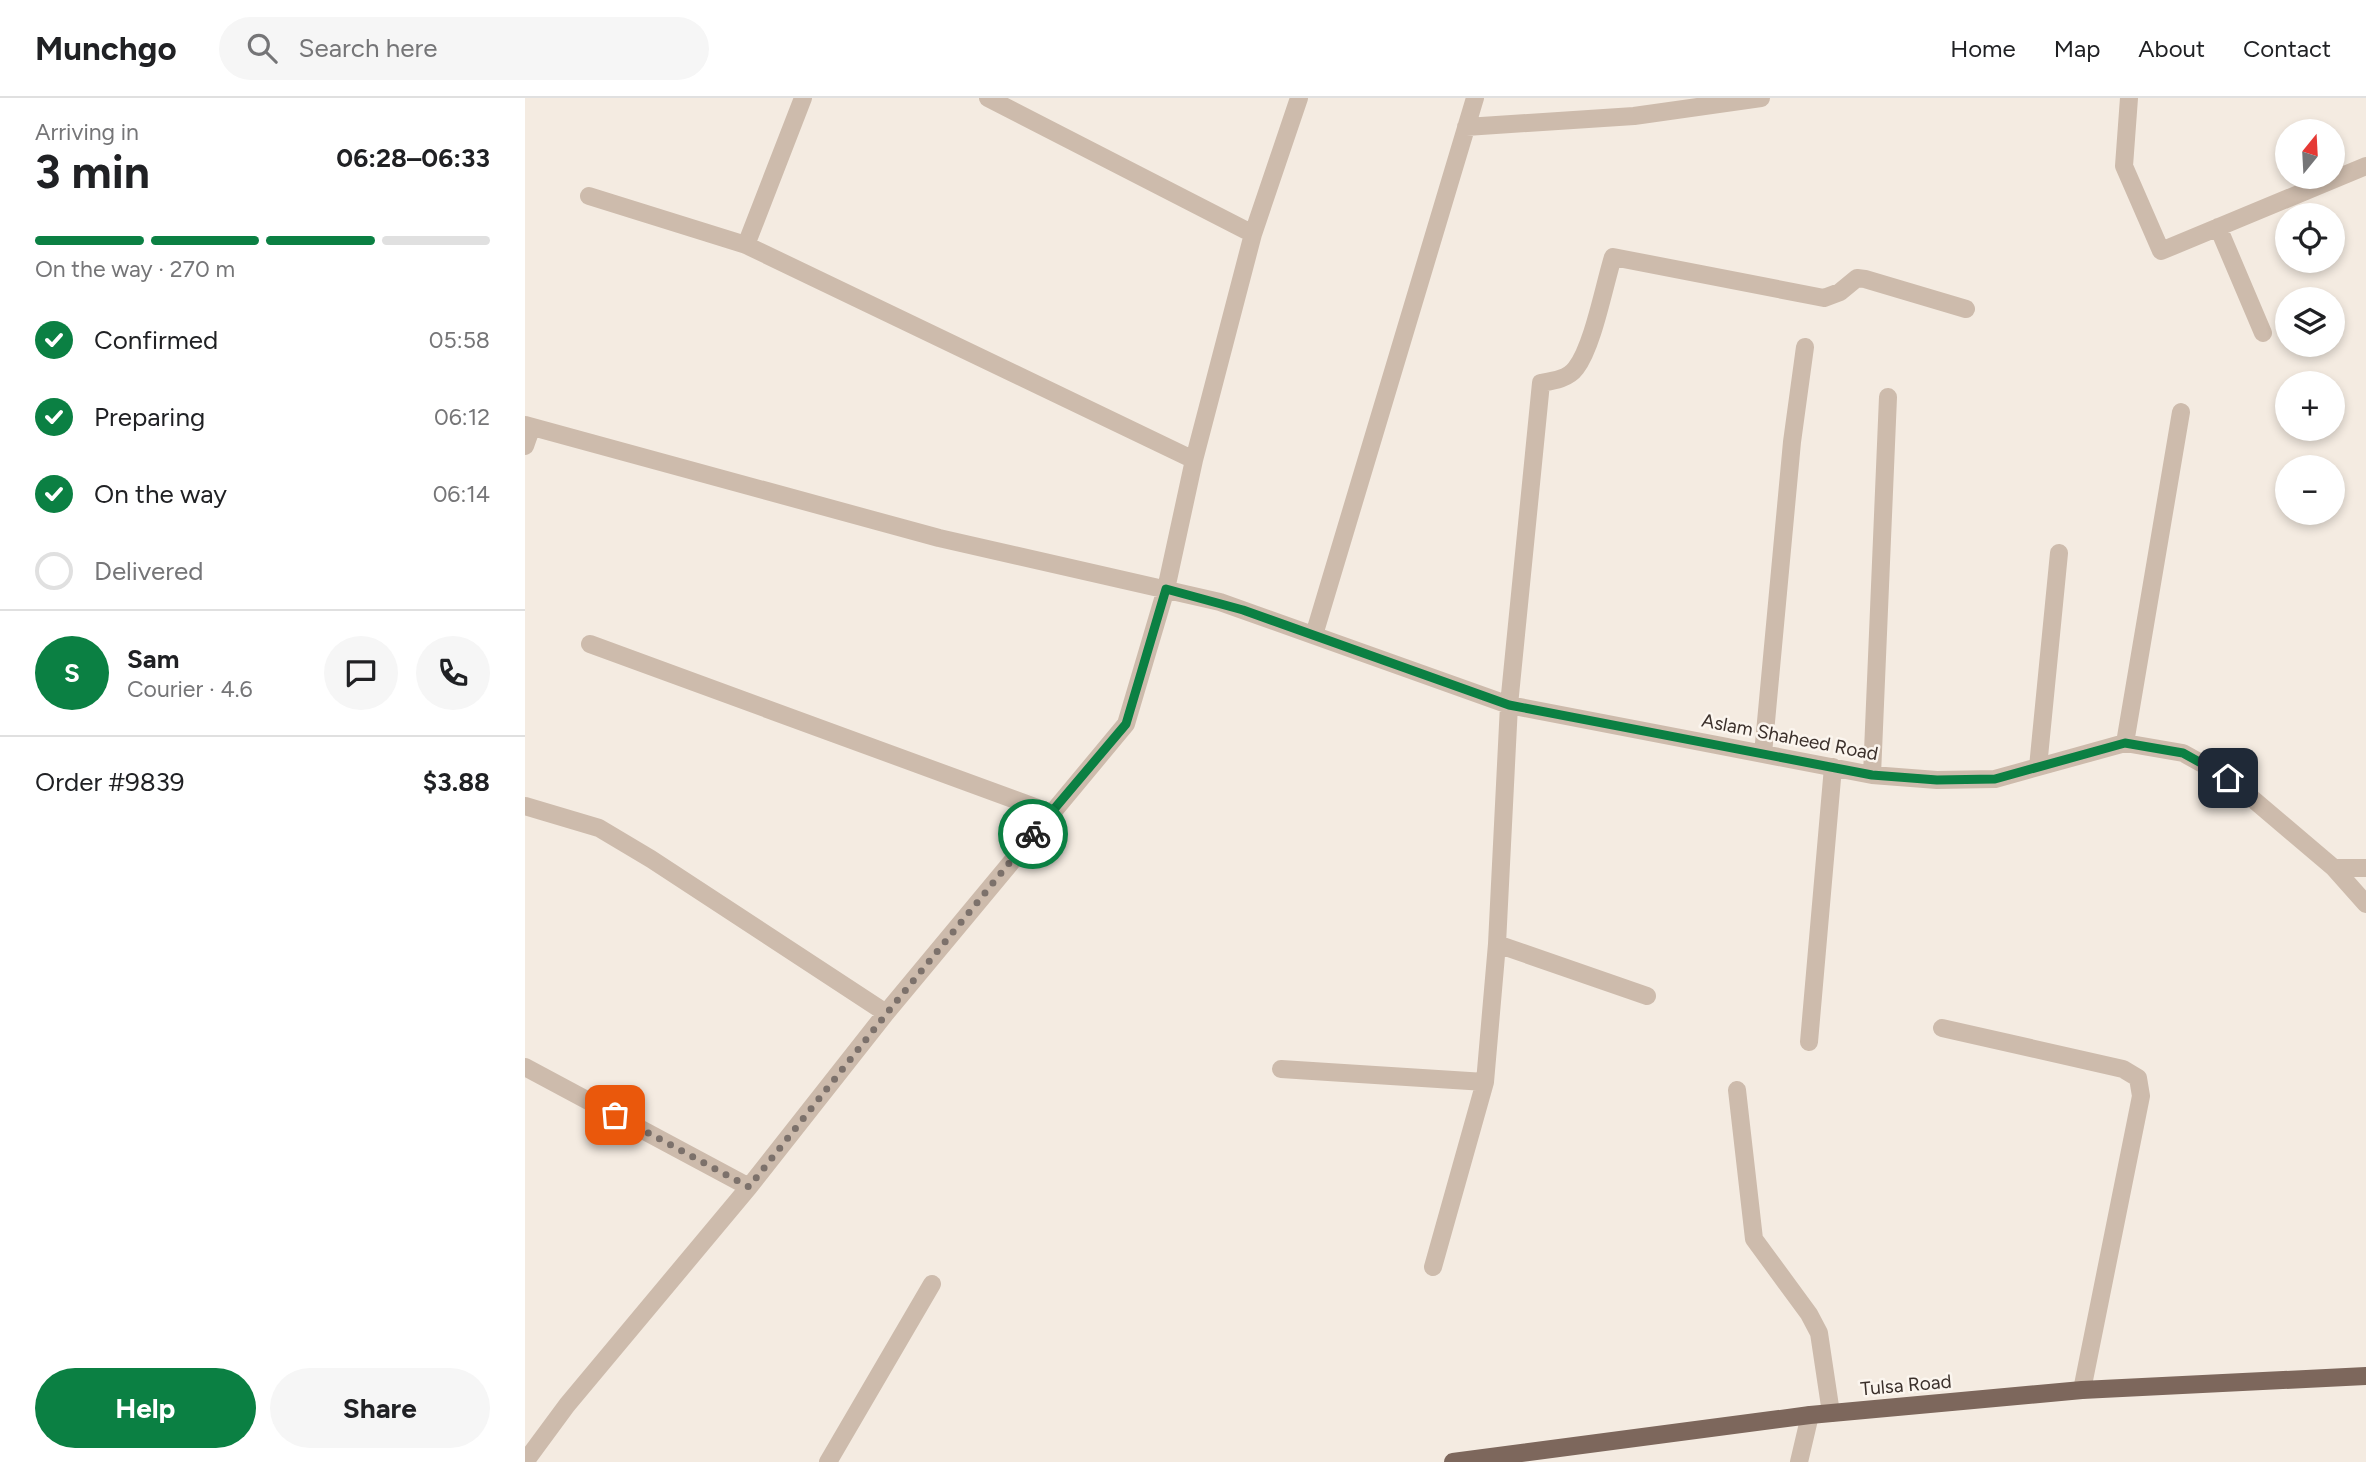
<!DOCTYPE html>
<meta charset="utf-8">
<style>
body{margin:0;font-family:Figtree,sans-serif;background:#f6f6f6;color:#202124;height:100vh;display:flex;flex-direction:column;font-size:26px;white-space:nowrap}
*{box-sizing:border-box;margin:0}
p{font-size:23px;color:#757577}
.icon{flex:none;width:38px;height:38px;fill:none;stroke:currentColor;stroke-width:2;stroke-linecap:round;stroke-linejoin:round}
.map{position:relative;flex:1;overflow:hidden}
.drawer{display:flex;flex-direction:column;background:#fff;width:525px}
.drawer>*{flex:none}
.needle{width:46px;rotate:18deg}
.controls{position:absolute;left:1750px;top:21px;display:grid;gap:14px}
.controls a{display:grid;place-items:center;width:70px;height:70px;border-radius:50%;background:#fff;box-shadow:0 4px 10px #0003;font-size:35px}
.pin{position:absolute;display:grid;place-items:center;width:60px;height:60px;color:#fff;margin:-30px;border-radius:14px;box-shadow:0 4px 10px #0006}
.courier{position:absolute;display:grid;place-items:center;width:70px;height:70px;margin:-35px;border:5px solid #0b8043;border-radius:50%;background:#fff;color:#222;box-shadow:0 2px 9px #0007}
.overview em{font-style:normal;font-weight:700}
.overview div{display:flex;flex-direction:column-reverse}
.overview{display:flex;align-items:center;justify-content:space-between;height:119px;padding:0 35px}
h1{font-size:46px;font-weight:700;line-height:52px}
.bar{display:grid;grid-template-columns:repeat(4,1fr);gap:10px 7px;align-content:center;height:84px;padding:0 35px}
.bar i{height:9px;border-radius:5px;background:#e0e0e0}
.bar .active{background:#0b8043}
.bar p{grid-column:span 4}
.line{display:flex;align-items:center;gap:18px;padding:0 35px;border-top:2px solid #e0e0e0}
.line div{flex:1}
.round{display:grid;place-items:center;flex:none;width:74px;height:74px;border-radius:37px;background:#f6f6f6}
ol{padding:0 35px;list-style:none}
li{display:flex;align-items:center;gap:21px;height:77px}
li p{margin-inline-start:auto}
li .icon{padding:7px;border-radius:50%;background:#0b8043;color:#fff;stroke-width:4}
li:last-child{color:#757577}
li i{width:38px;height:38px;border:4px solid #e0e0e0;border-radius:50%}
.button{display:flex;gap:14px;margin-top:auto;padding:14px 35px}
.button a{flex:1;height:80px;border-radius:42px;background:#0b8043;color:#fff;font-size:28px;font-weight:700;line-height:80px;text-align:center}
.button a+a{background:#f6f6f6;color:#202124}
header{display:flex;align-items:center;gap:42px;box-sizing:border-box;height:98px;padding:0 35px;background:#fff;border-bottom:2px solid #e0e0e0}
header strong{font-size:33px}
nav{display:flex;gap:38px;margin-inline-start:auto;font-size:24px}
.search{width:490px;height:63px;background:#f6f6f6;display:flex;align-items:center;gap:18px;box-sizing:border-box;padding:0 24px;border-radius:38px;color:#757577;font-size:26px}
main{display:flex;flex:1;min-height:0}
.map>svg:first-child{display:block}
</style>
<header>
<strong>Munchgo</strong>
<div class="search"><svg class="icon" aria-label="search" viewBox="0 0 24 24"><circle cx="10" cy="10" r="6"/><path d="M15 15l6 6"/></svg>Search here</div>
<nav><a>Home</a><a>Map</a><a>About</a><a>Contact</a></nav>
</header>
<main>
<section class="drawer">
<div class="overview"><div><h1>3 min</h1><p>Arriving in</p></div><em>06:28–06:33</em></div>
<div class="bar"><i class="active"></i><i class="active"></i><i class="active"></i><i></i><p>On the way · 270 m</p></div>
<ol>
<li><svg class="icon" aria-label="check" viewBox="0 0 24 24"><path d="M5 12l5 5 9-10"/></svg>Confirmed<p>05:58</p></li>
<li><svg class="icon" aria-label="check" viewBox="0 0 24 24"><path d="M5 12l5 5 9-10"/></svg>Preparing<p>06:12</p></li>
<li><svg class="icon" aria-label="check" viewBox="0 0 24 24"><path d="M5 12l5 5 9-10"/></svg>On the way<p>06:14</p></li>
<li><i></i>Delivered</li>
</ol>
<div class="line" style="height:126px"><b class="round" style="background:#0b8043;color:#fff">S</b><div><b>Sam</b><p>Courier · 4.6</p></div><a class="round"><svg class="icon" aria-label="chat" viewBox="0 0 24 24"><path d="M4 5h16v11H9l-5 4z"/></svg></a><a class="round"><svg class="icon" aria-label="phone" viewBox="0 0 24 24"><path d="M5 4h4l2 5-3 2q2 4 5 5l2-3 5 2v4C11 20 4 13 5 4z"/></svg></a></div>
<div class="line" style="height:91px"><div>Order #9839</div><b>$3.88</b></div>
<div class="button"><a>Help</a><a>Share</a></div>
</section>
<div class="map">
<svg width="1841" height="1364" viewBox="0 0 1841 1364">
<rect width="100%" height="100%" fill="#f4ebe1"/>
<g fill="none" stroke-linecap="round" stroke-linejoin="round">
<path stroke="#cdbbac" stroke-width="18" d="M463 0 728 136
M1604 0 1599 68 1636 153 1841 68
M941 29 1109 18 1236 0
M64 98 221 147 669 362
M1693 129 1738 235
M221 147 278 0
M0 327 414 440 695 504 984 607 1347 677 1412 682 1470 681 1600 645 1658 655 1703 680 1809 770 1841 806
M0 348 6 331
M789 537 950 0
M65 546 526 715
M1600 645 1656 314
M1238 656 1267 344 1280 249
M1513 669 1534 455
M1347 677 1363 299
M0 708 74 730 126 761 361 915
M1809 770H1841
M972 846 1122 898
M1417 930 1598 971 1613 980 1616 998 1557 1292
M1284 944 1308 669
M0 969 224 1089
M756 971 960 984
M1212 992 1229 1141 1284 1216 1294 1235 1306 1315
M908 1169 960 984 972 846 984 607 1016 285C1028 283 1043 281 1051 270 1068 248 1079 188 1088 159L1299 200 1315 194 1332 180 1340 181 1441 211
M0 1364 42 1307 224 1089 361 915 601 626 641 491 669 362 728 136 774 0
M303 1364 407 1186
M1274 1364 1285 1317"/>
<path stroke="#7d675c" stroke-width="18" d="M928 1364 1285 1317 1557 1292 1841 1278"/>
</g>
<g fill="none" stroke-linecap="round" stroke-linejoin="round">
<path stroke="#7c716b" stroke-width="7" stroke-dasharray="0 12.6" d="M90 1017 224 1089 362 915 508 736"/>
<path stroke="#0b8043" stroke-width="9" d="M508 736 601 626 641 491 718 512 984 607 1347 677 1412 682 1470 681 1600 645 1658 655 1703 680"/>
</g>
<g text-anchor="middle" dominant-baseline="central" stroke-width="5" stroke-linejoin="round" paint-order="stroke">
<g font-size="19" fill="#3b302b" stroke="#fbf5ee">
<text transform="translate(1265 639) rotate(11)">Aslam Shaheed Road</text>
<text transform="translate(1381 1287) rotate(-5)">Tulsa Road</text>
</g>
</g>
</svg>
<div class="controls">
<a><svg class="needle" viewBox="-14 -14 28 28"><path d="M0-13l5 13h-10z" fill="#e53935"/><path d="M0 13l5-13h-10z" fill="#757577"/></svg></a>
<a><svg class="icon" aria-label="locate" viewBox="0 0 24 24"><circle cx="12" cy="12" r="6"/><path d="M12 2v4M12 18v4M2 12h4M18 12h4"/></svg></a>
<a><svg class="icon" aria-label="layers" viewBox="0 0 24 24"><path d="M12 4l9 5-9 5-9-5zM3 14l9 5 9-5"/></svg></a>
<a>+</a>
<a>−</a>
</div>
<div class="pin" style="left:90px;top:1017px;background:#ea580c"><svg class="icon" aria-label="bag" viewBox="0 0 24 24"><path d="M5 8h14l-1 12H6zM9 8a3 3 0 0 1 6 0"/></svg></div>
<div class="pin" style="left:1703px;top:680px;background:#1f2937"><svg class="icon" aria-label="home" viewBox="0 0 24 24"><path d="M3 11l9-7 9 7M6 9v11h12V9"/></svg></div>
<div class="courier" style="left:508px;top:736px"><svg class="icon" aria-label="bike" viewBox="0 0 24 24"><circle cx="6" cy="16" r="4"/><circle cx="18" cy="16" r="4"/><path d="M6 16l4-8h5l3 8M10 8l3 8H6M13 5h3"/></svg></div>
</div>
</main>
